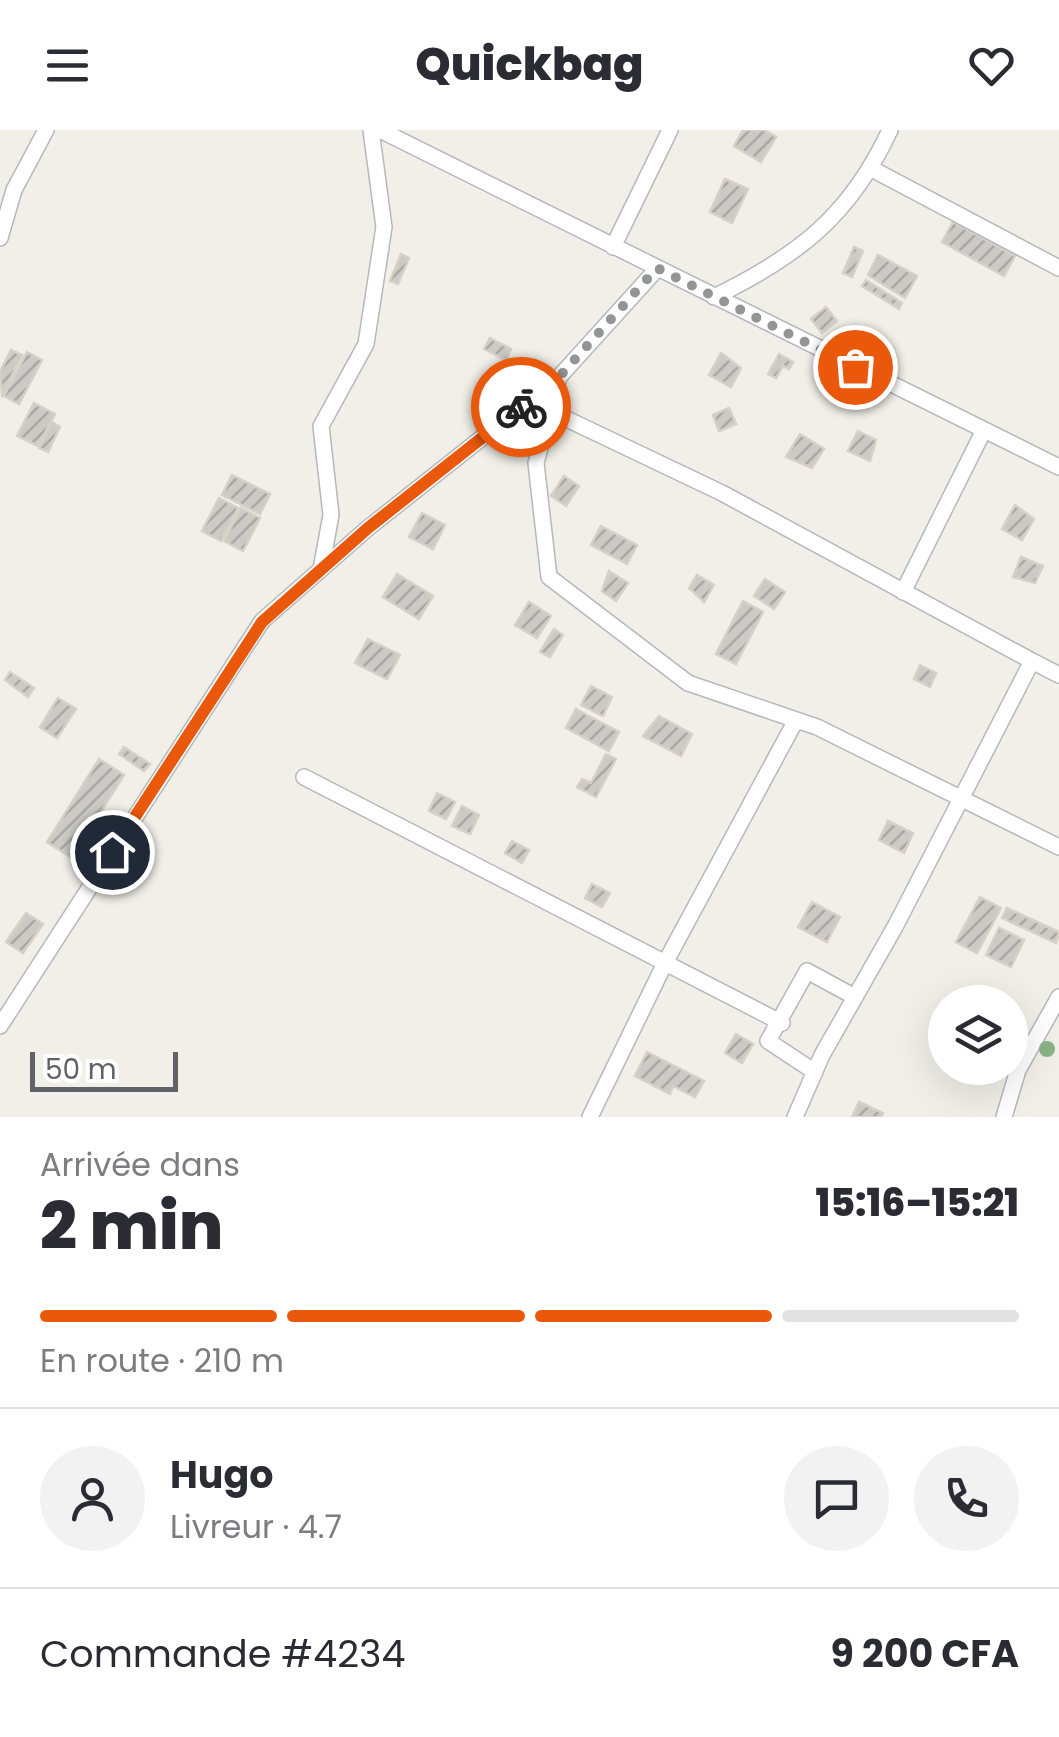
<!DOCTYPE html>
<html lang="fr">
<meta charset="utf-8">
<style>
body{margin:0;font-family:Poppins,sans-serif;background:#f2f2f3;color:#2b2b33;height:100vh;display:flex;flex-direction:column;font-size:38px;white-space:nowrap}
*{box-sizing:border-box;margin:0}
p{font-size:32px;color:#7c7c81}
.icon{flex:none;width:55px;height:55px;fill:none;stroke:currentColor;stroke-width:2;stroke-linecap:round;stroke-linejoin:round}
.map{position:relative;height:987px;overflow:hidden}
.details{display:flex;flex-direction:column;background:#fff;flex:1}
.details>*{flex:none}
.fabs{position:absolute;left:928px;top:855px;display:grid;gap:20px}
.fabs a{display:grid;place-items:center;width:100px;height:100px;border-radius:50%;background:#fff;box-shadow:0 10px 40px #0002;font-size:50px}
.scale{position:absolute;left:30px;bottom:25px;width:148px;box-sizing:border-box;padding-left:10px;border:5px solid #5f6368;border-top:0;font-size:28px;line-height:35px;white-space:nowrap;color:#5f6368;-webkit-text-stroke:8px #fff;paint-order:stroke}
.pin{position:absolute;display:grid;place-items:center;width:85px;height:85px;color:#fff;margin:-42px;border:5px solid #fff;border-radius:50%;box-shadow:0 2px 10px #0007}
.courier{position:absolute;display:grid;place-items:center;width:100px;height:100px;margin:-50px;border:8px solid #ea580c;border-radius:50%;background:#fff;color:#222;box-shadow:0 2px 12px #0007}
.overview em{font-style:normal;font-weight:800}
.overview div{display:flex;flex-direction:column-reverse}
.overview{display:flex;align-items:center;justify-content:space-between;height:170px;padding:0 40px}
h1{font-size:65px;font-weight:800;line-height:75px}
.bar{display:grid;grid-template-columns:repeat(4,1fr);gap:15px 10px;align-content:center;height:120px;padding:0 40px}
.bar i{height:12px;border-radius:8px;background:#e1e1e2}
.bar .on{background:#ea580c}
.bar p{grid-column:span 4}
.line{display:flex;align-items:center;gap:25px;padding:0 40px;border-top:2px solid #e1e1e2}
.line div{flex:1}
.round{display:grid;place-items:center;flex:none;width:105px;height:105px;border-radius:52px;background:#f2f2f3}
header{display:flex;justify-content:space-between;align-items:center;height:130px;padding:0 40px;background:#fff;font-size:45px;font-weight:800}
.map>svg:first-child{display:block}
</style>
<header><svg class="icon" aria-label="menu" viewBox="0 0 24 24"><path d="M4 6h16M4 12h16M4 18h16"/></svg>Quickbag<svg class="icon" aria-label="heart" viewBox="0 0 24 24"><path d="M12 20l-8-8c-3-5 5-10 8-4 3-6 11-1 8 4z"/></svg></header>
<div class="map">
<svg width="1059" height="987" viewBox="0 0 1059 987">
<defs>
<pattern id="building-hatch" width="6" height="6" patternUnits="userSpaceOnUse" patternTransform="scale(2.5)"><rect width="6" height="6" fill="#cccac5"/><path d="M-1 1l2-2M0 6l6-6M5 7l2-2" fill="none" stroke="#a9a8a4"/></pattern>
</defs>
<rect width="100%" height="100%" fill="#f1efe8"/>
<path fill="url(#building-hatch)" stroke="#d6d1c6" stroke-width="2.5" d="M743 0H764L776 7 761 32 734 16Z
M725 49 748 59 732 93 710 82Z
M953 92 1015 126 1004 146 942 112Z
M854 117 863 121 852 147 843 143Z
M401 124 409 128 398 154 390 151Z
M878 125 917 146 905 168 868 145Z
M866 150 902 173 899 179 862 156Z
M826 177 837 191 822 203 811 189Z
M490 208 511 219 506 230 484 219Z
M11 220 22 225 2 265 0 242Z
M27 222 42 230 19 274 4 266Z
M721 223 741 238 731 257 709 245Z
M779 224 793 232 789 239 783 236 776 248 768 244Z
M34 273 55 284 38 316 17 306Z
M729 278 736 294 719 301 713 285Z
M52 292 60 297 48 322 39 318Z
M858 301 876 310 870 331 848 321Z
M800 304 824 319 812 338 786 327Z
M232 345 270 364 260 384 222 365Z
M564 346 579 356 566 376 551 366Z
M219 368 238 378 221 411 202 401Z
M1015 375 1034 389 1022 410 1002 399Z
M241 378 260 388 243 421 224 411Z
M422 383 445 395 433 419 409 407Z
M601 396 637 415 627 434 591 415Z
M1021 427 1043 436 1035 453 1013 447Z
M609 441 628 453 616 471 602 461Z
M397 444 433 466 419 489 383 467Z
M697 445 714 455 704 472 689 458Z
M765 449 785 462 774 479 754 466Z
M743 471 763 482 736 534 716 524Z
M529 472 551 486 537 508 515 495Z
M554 499 563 505 550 527 540 522Z
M368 509 400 525 387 549 355 533Z
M920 535 936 543 930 557 914 549Z
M10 542 34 558 28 567 5 550Z
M591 556 612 567 603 586 581 575Z
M58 568 76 579 57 608 40 597Z
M576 579 619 602 609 621 566 598Z
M659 586 692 604 681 626 643 606Z
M124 617 150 634 144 641 119 624Z
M606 624 616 629 596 667 577 657 582 649 591 653Z
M99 629 124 645 72 728 47 712Z
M437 663 455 672 446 689 429 681Z
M462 676 479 685 470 704 452 696Z
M888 691 913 703 904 723 879 710Z
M512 711 529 720 522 733 505 723Z
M592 754 610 763 602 777 585 768Z
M980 767 1001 778 977 823 956 812Z
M812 772 840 787 827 812 798 797Z
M1007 778 1059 802 1056 813 1002 788Z
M26 783 43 794 23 823 6 812Z
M999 798 1024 810 1011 837 986 825Z
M736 904 753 914 742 933 725 923Z
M647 922 704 951 695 967 673 956 670 964 635 946Z
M859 972 883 983 881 987H852Z"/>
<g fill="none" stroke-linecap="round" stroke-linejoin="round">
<g stroke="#b5b8bc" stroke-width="18">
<path id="minor" d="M380 0 1059 337
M872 39 1059 138
M0 108 14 60 46 0
M613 117 670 0
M714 167C798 126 850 86 890 0
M559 247 536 333 549 447 688 553 817 597 1059 717
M550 281 722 363 1032 531
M321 439 331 385 321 296 366 214 384 97 371 0
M903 462 984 300
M304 647 782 893
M0 896 262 491 368 398 560 246 657 139
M815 942 768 911 807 841 855 867
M590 987 665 833 796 590
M795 987 822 925 896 795 1032 531 1059 545
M1004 987 1018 940 1059 867"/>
</g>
<use href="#minor" stroke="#fff" stroke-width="15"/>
</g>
<circle fill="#89b387" cx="1047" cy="919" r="8"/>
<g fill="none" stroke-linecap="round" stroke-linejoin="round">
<path stroke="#929495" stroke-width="10" stroke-dasharray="0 18" d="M521 277 560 246 657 138 855 237"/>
<path stroke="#ea580c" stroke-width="12" d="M112 722 262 492 368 398 521 277"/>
</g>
</svg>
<div class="fabs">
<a><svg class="icon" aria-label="layers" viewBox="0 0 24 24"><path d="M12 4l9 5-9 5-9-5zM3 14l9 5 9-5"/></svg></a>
</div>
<div class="scale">50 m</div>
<div class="pin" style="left:855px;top:237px;background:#ea580c"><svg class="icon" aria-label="bag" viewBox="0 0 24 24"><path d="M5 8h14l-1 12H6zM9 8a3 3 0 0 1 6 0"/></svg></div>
<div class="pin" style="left:112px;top:722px;background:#1f2937"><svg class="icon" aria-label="home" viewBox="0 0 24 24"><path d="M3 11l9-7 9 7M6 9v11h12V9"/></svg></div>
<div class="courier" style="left:521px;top:277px"><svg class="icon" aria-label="bike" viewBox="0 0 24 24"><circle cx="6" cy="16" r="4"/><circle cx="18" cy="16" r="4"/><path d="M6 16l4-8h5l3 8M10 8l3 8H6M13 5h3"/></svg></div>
</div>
<section class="details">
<div class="overview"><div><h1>2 min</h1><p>Arrivée dans</p></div><em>15:16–15:21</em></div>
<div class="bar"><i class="on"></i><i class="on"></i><i class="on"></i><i></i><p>En route · 210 m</p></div>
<div class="line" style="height:180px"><a class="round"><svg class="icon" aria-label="person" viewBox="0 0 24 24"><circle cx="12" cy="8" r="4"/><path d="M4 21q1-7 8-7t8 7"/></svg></a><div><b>Hugo</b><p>Livreur · 4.7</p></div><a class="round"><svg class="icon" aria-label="chat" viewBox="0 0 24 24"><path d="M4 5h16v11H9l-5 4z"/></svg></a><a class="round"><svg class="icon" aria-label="phone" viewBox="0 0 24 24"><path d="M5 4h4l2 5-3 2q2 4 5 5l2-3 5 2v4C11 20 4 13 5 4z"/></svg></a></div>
<div class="line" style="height:130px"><div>Commande #4234</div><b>9 200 CFA</b></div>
</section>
